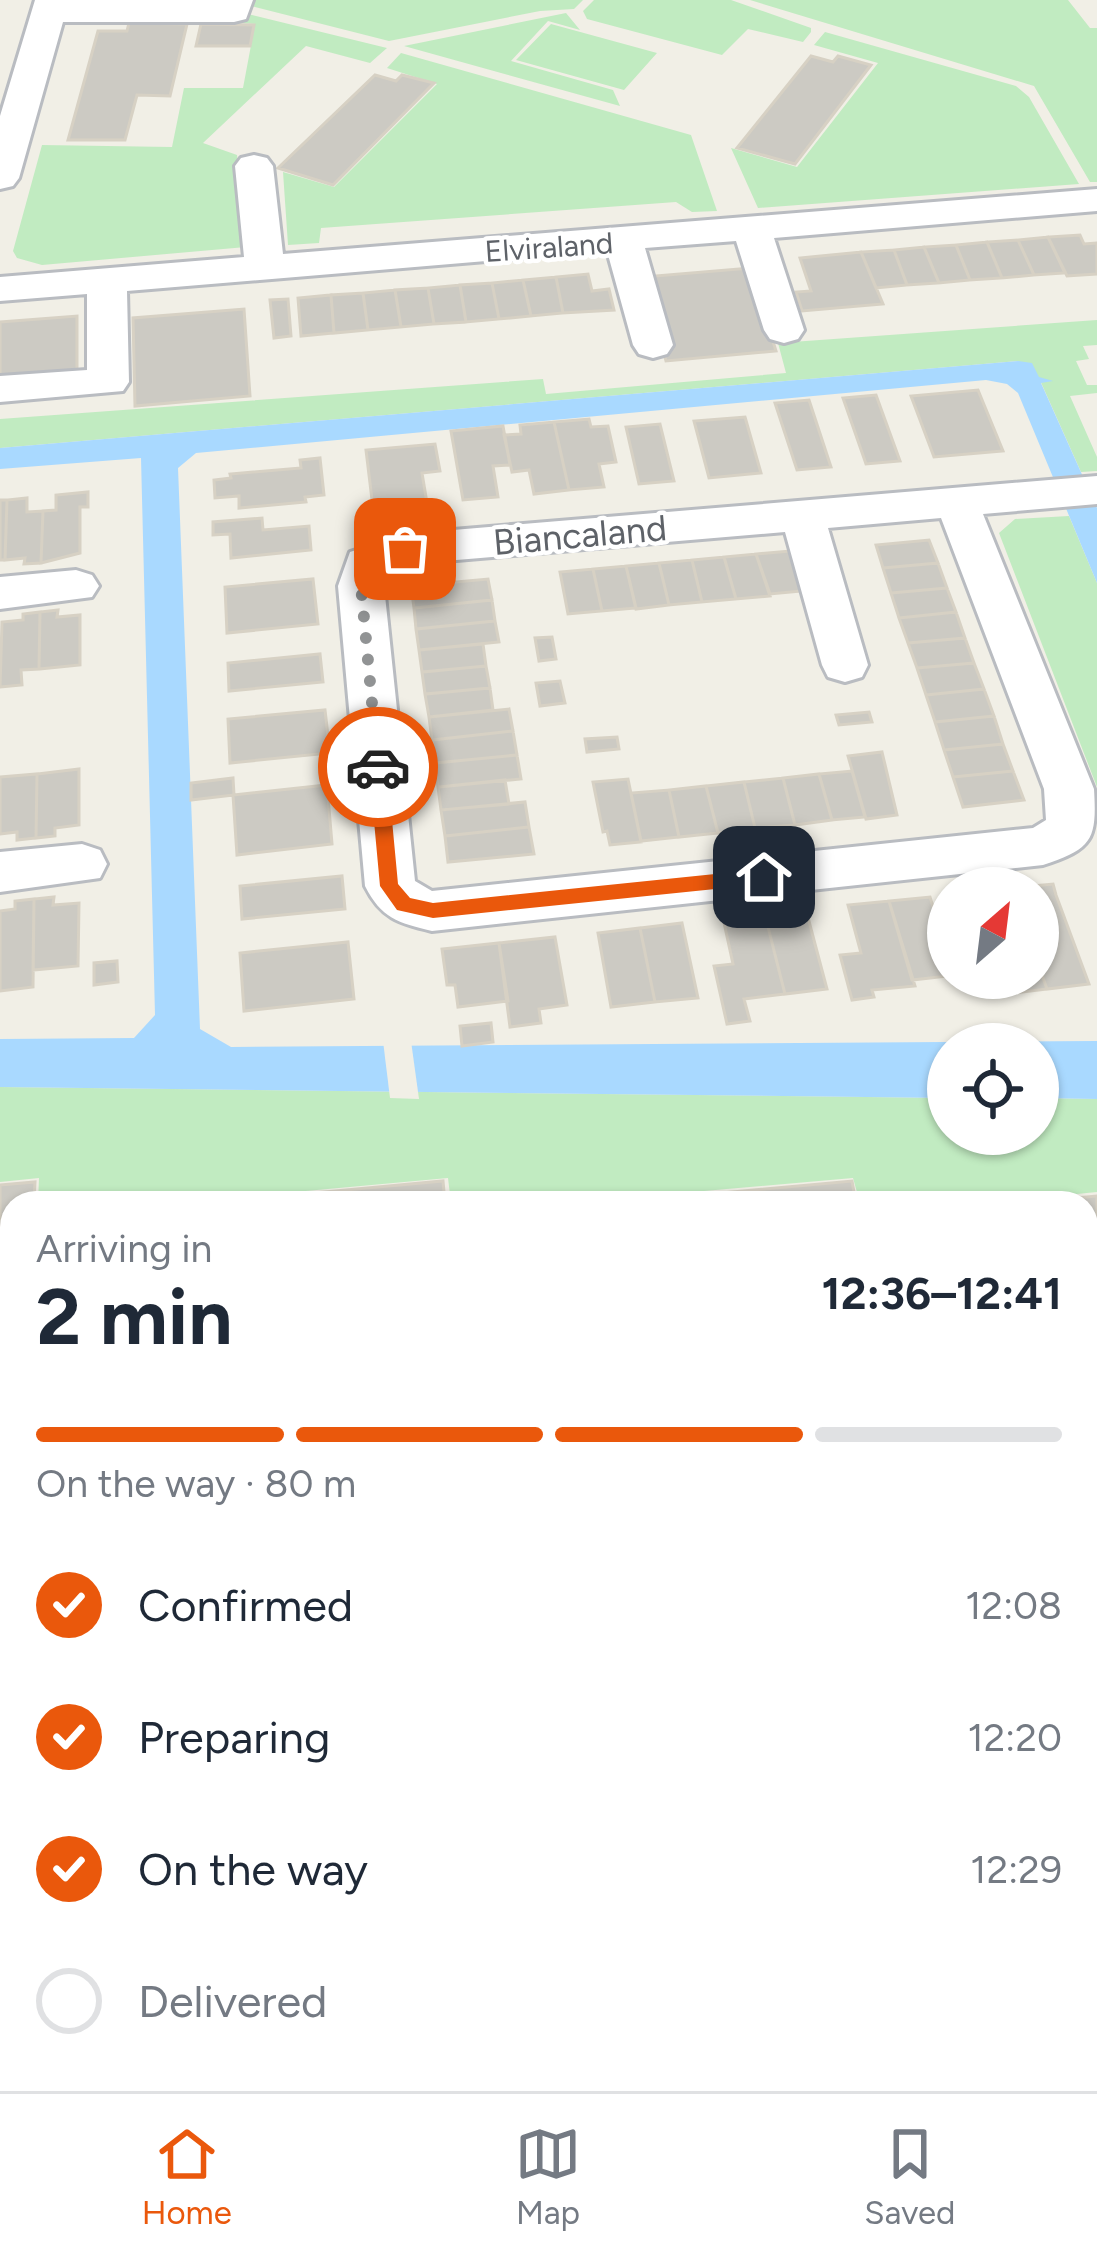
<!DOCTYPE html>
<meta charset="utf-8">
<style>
body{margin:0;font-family:Figtree,sans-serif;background:#f6f6f7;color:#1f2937;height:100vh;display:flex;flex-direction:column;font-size:45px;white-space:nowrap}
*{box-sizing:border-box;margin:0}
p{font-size:39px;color:#747a83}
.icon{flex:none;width:66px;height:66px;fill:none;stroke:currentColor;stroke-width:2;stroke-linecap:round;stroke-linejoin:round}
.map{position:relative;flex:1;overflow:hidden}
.panel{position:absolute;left:0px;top:1191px;width:1098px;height:900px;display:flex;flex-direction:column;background:#fff;border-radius:36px 36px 0 0;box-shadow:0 3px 9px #0004}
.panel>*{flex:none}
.needle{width:78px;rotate:28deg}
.fabs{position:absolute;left:927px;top:867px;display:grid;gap:24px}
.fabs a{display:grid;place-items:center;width:132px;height:132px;border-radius:50%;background:#fff;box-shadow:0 3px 9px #0004;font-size:60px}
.pin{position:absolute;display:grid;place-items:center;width:102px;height:102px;color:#fff;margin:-51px;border-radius:24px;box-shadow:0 6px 18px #0006}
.courier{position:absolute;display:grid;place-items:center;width:120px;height:120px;margin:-60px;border:9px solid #ea580c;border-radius:50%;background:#fff;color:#222;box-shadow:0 3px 15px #0007}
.summary em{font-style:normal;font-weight:700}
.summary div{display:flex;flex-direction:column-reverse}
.summary{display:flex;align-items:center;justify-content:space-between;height:204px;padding:0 36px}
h1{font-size:78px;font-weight:700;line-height:90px}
.bar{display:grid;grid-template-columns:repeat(4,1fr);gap:18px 12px;align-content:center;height:144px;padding:0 36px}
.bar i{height:15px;border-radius:9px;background:#e0e1e3}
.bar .active{background:#ea580c}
.bar p{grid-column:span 4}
ol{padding:0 36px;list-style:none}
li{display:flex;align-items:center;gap:36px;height:132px}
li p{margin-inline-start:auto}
li .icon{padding:12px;border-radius:50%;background:#ea580c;color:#fff;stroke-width:4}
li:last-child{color:#747a83}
li i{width:66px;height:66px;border:6px solid #e0e1e3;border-radius:50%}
.dock{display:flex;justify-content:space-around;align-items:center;height:168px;border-top:3px solid #e0e1e3;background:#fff;font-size:33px;color:#747a83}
.dock a{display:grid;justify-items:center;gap:6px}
.dock .active{color:#ea580c}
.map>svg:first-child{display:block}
</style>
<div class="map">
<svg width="1097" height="2091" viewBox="0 0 1097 2091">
<rect width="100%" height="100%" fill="#f1efe6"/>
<path fill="#c1ebc1" d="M244 0H583L574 9 540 11 389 41 243 4Z
M594 0H731L811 28V32L803 42 748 29 722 55 587 19 583 11Z
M750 0H1068L1090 28H1097V182H1090L1034 86Z
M244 13 387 48 370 63 306 46 203 143 237 155 246 247 42 265 17 258 13 251 42 145 172 147 184 88H243L255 24 241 23Z
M566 13 580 30 548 21 511 61 613 90 620 106 404 46Z
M551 24 657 53 624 90 516 60Z
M825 32 1016 86 1029 97 1079 184 758 208 731 148 797 167 878 63 814 45Z
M401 53 691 135 717 211 692 212 676 202 321 228 319 243 288 245 283 172 334 187 437 84 387 68Z
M1097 320V345L1083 346 1089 359 1076 361 1087 385H1097V393L1070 396 1097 457V471L1081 472 1039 378 1018 361 0 448V419L543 379 546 394 786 373 778 343Z
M1069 516 1097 583V787L999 533 1015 519Z
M0 1087 948 1098V1134H1038V1098L1097 1099V1192L984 1203H860L853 1178 567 1203H451L448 1178 174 1203H38L39 1178 0 1182Z
M12 1485V2025L0 2028V1487Z
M1097 1522V1983L1086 1977V1565Z
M1086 2040 1097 2050V2091H1L2 2076 12 2073V2079H1086Z"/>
<path fill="#a9d9ff" d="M1018 361 1032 363 1039 377 1053 381 1041 383 1097 508V583L1018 393 1007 384 986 380 196 453 178 468 200 1029 231 1047 1097 1041V1099L1038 1098V1044H948V1098L0 1087V1039L134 1038 155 1015 141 458 0 469V448Z"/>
<path fill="#f1efe6" d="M383 1041H411L419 1099 390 1098Z"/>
<path fill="#cccac3" stroke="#d7d1c4" stroke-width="3" d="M129 23 187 24 170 96 137 95 125 140H68L98 31H127Z
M201 24 254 25 250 46H196Z
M811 56 833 62 838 56 871 65 795 164 737 148Z
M375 75 396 81 402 75 434 83 333 185 278 168Z
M1080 235 1084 244 1097 243V274L1067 276 1048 237Z
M1048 237 1065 273 1034 275 1018 240Z
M1018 240 1034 275 1002 278 987 242Z
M987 242 1002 278 970 280 956 245Z
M956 245 970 280 939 283 924 247Z
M924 247 939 283 907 285 894 250Z
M894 250 907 285 876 288 861 252Z
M861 252 883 304 802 311 796 292 811 291 800 258Z
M750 268 776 351 666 361 643 277Z
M588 274 592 291 609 289 614 310 563 313 556 277Z
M556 277 563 313 531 316 523 280Z
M523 280 531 316 499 319 492 283Z
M492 283 499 319 466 322 460 285Z
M460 285 466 322 434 324 428 288Z
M428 288 434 324 401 327 395 290Z
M395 290 401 327 368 330 363 293Z
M363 293 368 330 334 333 331 295Z
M331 295 334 333 301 336 298 298Z
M288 299 291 336 274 338 270 300Z
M244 309 250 396 135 406 133 318Z
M77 316V371L0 377V322Z
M978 390 1003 451 934 457 911 396Z
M876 395 900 461 866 464 843 398Z
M809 400 831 467 797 470 775 403Z
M745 417 761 473 709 478 694 421Z
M589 419 591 427 608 426 616 462 599 464 604 487 569 490 554 422Z
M554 422 569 490 534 494 529 470 512 472 504 435 521 434 520 425Z
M660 424 674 481 639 484 626 427Z
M503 426 510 465 493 466 498 497 463 500 451 431Z
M435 444 440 471 422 473 427 503 373 508 366 450Z
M320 458 324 495 305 497 306 502 239 508V496L215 498 214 480 231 478 230 474 301 468 300 460Z
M88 492V507H80V553L41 563 43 511 56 510V495Z
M27 498V512L43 511 41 563 24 564 25 558 5 560 7 500Z
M0 500H7L5 560H0Z
M262 518 263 530 309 526 311 550 231 558 230 534 213 535V522Z
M929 540 938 563 883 568 876 545Z
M790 551 802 591 770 594 756 554Z
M756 554 770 596 736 599 724 557Z
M724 557 736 599 702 602 692 560Z
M692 560 702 602 669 605 659 563Z
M659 563 669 605 636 609 626 566Z
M938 563 947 588 891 593 883 568Z
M626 566 636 608 602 611 593 569Z
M593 569 602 611 568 614 560 572Z
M313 579 318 624 227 633 225 587Z
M488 579 492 600 414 608 411 586Z
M947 588 956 612 899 618 891 593Z
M492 600 495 621 416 629 414 608Z
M58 610 57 617 80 615V665L39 669 40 612Z
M40 612 39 669 21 670 22 685 0 687 2 622 23 620V614Z
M956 612 965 638 908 643 899 618Z
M495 621 499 642 419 650 416 629Z
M552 637 556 659 539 661 535 638Z
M965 638 974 663 917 668 908 643Z
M483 644 486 666 422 672 419 650Z
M320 654 323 682 229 691 228 663Z
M974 663 984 689 926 695 917 668Z
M486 666 490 688 425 694 422 672Z
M560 681 565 703 540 706 536 683Z
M490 688 493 710 429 717 425 694Z
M984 689 994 716 935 722 926 695Z
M509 709 513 731 432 740 429 717Z
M325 710 330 753 230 763 228 719Z
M869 712 872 722 839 725 836 715Z
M994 716 1003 744 944 750 935 722Z
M513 731 517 755 435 763 432 740Z
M617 737 619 749 587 752 585 739Z
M1003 744 1013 771 953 777 944 750Z
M882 752 897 815 866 819 848 756Z
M517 755 521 779 438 787 435 763Z
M79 769V825L55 828V836L36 838 37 774Z
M852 771 865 817 832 820 819 774Z
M1013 771 1024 800 963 807 953 777Z
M37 774 36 838 17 840V832L0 834V777Z
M819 774 832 820 795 825 783 778Z
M233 778 234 795 191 800V783Z
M783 778 795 825 755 828 744 782Z
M628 779 641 842 610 845 607 831 603 832 593 782Z
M505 780 509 804 441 810 438 787Z
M744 782 755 828 718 833 706 786Z
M327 785 332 844 237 855 233 795Z
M706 786 718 833 679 837 669 790Z
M669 790 679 837 641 841 631 793Z
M525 802 529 827 445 836 441 810Z
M529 827 534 854 448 862 445 836Z
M342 876 345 909 242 919 240 886Z
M1053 884 1056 895 1089 984 1047 989 1038 964V888H1012Z
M54 897 53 905 79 903 78 966 33 970 34 899Z
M930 897 944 942H948V976L912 980 889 901Z
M34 899 33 987 0 991V911L15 909V901Z
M889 901 915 986 872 990 874 997 852 1000 840 955 861 953 848 905Z
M806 910 827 989 785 994 765 915Z
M765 915 785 994 744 999 750 1021 727 1024 714 966 733 964 723 918Z
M682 923 698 998 655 1002 640 928Z
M640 928 655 1002 611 1007 598 933Z
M555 937 567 1005 539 1009 541 1023 510 1027 499 943Z
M348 942 354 999 244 1011 240 953Z
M499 943 508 1001 458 1007 455 985H447L442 949Z
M117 961 118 982 94 985V963Z
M1038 964 1047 989 1005 994 999 978H1038Z
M491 1023 493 1042 462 1046 460 1026Z
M443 1181 445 1203H302V1194Z
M852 1181 856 1203H712L710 1194Z
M35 1182 34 1203H12V1251L0 1252V1185Z
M302 1194V1203H208Z
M710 1194 712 1203H617Z
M1097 1196V1265L1086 1266V1203H1024Z"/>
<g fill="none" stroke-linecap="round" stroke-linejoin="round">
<g stroke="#b9bcc1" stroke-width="6">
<path id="minor" d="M35 0H253L246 19 234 22H63L19 178 13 186 0 189V116Z
M254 155 267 158 273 166 283 254 1097 189V211L774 238 804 330 798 339 784 343 770 339 764 330 736 241 645 248 673 345 667 354 653 358 639 354 633 345 607 251 127 291 129 382 123 391 0 402V376L87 370V294L0 301V277L244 257 235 166 241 158Z
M1097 476V504L983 514 1094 789C1097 839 1093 849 1043 865L432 931C398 923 381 918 365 886L338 586 350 552 405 534ZM941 518 1044 789 1046 820 1033 828 432 891 415 881 384 586 386 572 409 564 785 532 822 665 828 677 845 682 862 677 868 665 828 528Z
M76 570 92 575 99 586 92 597 0 609V577Z
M82 844 100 850 107 864 100 878 0 892V852Z
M11 1232 12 1298 0 1302V1236Z
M0 1358H12V1414H0Z
M1086 1367H1097V1423H1086Z"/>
</g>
<use href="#minor" fill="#fff" fill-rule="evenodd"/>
</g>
<path fill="#ea580c" d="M378 761 387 767 398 884 410 898 433 903 764 869 773 877 764 884 433 918 397 910 380 886 369 767Z"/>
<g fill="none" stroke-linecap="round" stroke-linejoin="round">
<path stroke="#919394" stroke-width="12" stroke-dasharray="0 21.6" d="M378 767 361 586 366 563 405 549"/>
</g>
<g text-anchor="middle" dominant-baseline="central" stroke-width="9" stroke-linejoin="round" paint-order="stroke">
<g font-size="30" fill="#5e6268" stroke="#fff">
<text transform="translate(549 247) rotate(-4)">Elviraland</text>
</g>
<g font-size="36" fill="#5e6268" stroke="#fff">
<text transform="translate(580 535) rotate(-5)">Biancaland</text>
</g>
</g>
</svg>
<div class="fabs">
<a><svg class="needle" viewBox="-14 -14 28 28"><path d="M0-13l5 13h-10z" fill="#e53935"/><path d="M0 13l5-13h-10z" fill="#747a83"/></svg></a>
<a><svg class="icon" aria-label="locate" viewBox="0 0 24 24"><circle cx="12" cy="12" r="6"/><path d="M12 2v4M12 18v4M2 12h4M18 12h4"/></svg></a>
</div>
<div class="pin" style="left:405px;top:549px;background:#ea580c"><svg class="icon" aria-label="bag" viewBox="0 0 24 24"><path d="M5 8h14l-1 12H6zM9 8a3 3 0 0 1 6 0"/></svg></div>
<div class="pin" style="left:764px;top:877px;background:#1f2937"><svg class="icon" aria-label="home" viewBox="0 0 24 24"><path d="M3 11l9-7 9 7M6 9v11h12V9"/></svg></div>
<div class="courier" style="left:378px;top:767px"><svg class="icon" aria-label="car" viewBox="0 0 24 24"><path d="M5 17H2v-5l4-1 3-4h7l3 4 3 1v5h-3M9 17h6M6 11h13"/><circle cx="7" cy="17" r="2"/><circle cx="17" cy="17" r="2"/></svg></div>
<section class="panel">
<div class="summary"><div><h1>2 min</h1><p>Arriving in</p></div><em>12:36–12:41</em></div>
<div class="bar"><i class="active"></i><i class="active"></i><i class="active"></i><i></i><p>On the way · 80 m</p></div>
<ol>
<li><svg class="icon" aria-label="check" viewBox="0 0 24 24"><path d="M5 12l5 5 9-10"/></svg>Confirmed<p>12:08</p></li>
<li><svg class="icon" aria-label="check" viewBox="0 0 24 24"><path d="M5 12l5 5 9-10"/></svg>Preparing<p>12:20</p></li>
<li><svg class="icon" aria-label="check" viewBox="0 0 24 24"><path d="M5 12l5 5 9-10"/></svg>On the way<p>12:29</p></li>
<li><i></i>Delivered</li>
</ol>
</section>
</div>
<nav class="dock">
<a class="active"><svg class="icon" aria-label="home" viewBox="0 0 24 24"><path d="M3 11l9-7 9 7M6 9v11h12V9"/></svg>Home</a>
<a><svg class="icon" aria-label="map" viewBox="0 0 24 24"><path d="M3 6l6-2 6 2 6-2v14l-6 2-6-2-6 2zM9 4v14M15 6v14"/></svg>Map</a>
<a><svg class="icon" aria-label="saved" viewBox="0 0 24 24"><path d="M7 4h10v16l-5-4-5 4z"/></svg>Saved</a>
</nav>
